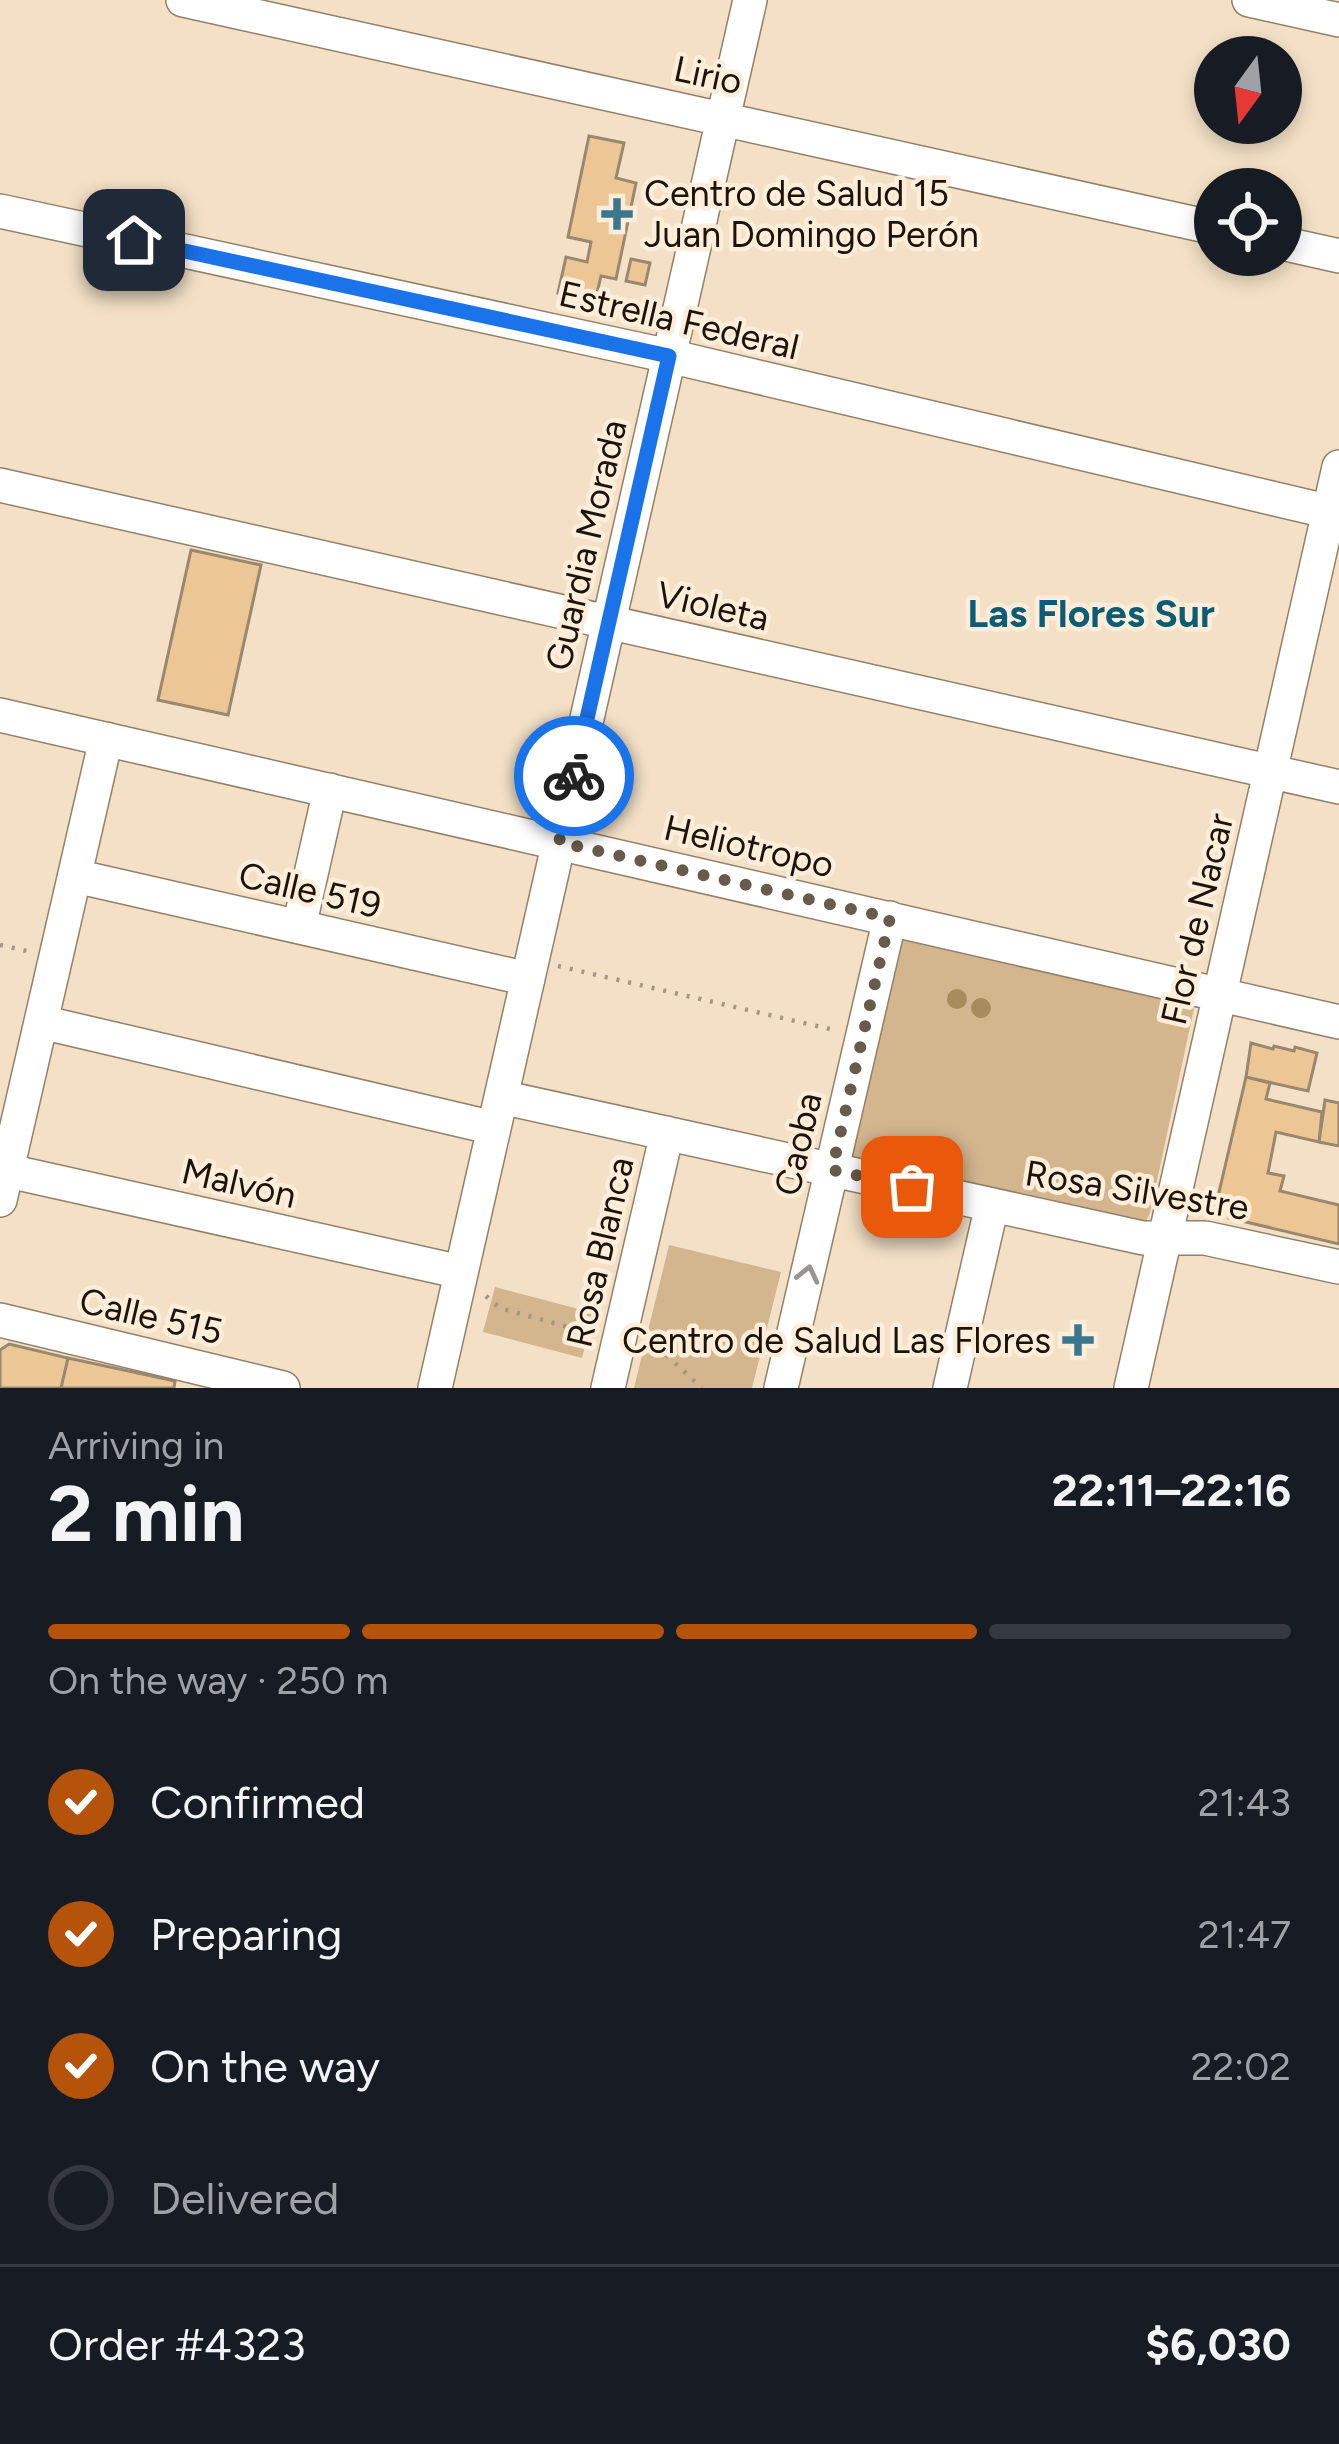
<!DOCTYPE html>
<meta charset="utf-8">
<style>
body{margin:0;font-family:Figtree,sans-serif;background:#242831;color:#f1f3f6;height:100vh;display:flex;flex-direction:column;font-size:45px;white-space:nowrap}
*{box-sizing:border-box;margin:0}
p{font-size:39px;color:#9ea1a6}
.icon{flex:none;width:66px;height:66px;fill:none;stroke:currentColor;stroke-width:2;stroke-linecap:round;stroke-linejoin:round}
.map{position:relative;height:1388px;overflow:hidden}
.side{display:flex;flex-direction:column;background:#171b24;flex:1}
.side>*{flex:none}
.needle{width:78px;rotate:195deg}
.controls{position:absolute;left:1194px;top:36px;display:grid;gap:24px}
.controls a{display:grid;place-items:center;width:108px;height:108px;border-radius:50%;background:#171b24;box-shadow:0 6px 18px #0003;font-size:60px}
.pin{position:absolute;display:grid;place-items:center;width:102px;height:102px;color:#fff;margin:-51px;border-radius:24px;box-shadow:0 6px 18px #0006}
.courier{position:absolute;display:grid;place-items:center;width:120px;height:120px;margin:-60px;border:9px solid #1a73e8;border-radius:50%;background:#fff;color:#222;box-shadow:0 3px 15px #0007}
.overview em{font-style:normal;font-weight:700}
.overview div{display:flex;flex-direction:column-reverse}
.overview{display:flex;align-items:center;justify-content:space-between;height:204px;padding:0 48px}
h1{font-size:78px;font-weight:700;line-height:90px}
.bar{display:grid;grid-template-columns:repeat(4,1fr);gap:18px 12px;align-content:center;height:144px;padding:0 48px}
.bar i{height:15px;border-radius:9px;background:#363941}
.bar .on{background:#b45309}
.bar p{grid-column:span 4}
.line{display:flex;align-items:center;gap:30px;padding:0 48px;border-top:3px solid #363941}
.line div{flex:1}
ol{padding:0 48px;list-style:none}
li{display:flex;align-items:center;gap:36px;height:132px}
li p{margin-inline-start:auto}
li .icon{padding:12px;border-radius:50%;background:#b45309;color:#fff;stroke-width:4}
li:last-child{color:#9ea1a6}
li i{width:66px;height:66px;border:6px solid #363941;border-radius:50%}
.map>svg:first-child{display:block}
</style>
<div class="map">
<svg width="1339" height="1388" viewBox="0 0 1339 1388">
<rect width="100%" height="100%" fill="#f3e0c6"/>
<path fill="#d3b58e" d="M900 935 1195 1004 1150 1213 1146 1222 848 1159Z
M669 1245 781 1272 752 1388H634Z
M495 1287 594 1313 582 1358 483 1332Z"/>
<path fill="#ecc795" stroke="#99876f" stroke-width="3" d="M589 136 624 143 616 178 636 183 616 279 601 276 595 301 558 293 566 257 587 262 591 242 568 237Z
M631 259 650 263 645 285 626 281Z
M191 550 261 565 228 715 158 700Z
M1251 1043 1273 1049 1274 1046 1294 1051 1295 1047 1317 1053 1308 1091 1246 1077Z
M1246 1077 1270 1083 1266 1099 1322 1112 1319 1142 1276 1132 1268 1173 1284 1176 1280 1191 1339 1205V1244L1229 1218 1230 1208 1216 1205Z
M1325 1100 1339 1103V1146L1319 1142Z
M9 1344 68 1358 61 1388H0V1350Z
M68 1358 175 1381 174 1388H61Z"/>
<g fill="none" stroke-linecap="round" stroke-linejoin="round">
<g stroke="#928068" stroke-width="36">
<path id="minor" d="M183 0 1215 228
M1249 0 1339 20
M0 211 669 356 1339 514
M1281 243 1339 256
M0 485 1339 787
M0 715 1339 1022
M75 876 528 979
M299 927 330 790
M41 1022 494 1128
M501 1097 1143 1238H1205L1339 1267
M0 1169 461 1272
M0 1200 106 739
M0 1320 283 1388
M435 1388 750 0
M608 1388 667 1133
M781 1388 890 918
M950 1388 992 1205
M1131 1388 1339 467"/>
</g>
<path stroke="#a59683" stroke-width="4.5" stroke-dasharray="3 9" stroke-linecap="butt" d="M0 945 27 951
M558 966 834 1030
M486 1296 500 1308 593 1334
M644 1347 663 1352 702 1388"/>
<use href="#minor" stroke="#fff" stroke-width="33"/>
</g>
<g fill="#a88c5e">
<circle cx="957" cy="999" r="10"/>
<circle cx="981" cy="1008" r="10"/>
</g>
<defs><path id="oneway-chevron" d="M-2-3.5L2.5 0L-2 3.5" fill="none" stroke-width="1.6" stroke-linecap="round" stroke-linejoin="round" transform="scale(3)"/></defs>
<use stroke="#989591" href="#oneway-chevron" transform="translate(808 1274) rotate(-77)"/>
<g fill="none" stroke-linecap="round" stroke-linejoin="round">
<path stroke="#675b4c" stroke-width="12" stroke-dasharray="0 21.6" d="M574 776 559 842 890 918 832 1170 912 1187"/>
<path stroke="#1a73e8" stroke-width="15" d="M134 240 669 356 574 776"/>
</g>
<g fill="#3a778e" stroke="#fdedd9" stroke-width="4.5">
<path d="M611 196h12v12h12v12h-12v12h-12v-12h-12v-12h12z"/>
<path d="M1072 1322h12v12h12v12h-12v12h-12v-12h-12v-12h12z"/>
</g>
<g text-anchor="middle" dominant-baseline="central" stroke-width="9" stroke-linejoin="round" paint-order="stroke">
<g font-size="36" fill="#1b140b" stroke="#fdedd9">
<text transform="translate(708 75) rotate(12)">Lirio</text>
<text transform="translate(679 320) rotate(13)">Estrella Federal</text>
<text transform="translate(586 545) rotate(-77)">Guardia Morada</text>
<text transform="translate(713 606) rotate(13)">Violeta</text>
<text transform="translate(749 846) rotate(13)">Heliotropo</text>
<text transform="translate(310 890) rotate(13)">Calle 519</text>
<text transform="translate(1197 919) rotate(-77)">Flor de Nacar</text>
<text transform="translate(798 1144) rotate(-77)">Caoba</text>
<text transform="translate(239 1183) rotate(13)">Malvón</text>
<text transform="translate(1137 1190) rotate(9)">Rosa Silvestre</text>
<text transform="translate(600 1252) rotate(-77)">Rosa Blanca</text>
<text transform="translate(151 1316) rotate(13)">Calle 515</text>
</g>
<g font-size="36" fill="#1b140b" stroke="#fdedd9" text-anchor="start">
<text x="644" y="193">Centro de Salud 15<tspan x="644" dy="41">Juan Domingo Perón</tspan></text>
<text x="1051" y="1340" text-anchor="end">Centro de Salud Las Flores</text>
</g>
<g font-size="39" font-weight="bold" fill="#0b5c74" stroke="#fdedd9">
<text x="1091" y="613">Las Flores Sur</text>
</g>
</g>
</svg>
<div class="controls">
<a><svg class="needle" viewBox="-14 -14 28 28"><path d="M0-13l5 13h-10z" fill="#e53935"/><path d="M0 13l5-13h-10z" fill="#9ea1a6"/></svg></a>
<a><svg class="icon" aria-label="locate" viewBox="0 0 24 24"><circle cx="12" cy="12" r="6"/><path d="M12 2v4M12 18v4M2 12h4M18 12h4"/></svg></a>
</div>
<div class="pin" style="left:912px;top:1187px;background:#ea580c"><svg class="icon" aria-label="bag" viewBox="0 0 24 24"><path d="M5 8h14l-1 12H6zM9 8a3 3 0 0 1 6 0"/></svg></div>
<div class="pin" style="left:134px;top:240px;background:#1f2937"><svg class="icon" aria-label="home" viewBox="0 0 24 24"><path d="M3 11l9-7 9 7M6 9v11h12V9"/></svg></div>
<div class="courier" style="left:574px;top:776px"><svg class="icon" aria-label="bike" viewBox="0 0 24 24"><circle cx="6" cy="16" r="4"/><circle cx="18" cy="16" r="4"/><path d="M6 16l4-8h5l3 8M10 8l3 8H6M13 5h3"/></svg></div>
</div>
<section class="side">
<div class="overview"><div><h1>2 min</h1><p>Arriving in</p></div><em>22:11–22:16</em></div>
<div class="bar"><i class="on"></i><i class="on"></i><i class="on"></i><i></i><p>On the way · 250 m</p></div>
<ol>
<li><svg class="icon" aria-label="check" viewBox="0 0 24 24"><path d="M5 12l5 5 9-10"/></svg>Confirmed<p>21:43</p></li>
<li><svg class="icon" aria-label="check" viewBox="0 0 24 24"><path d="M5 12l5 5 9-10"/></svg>Preparing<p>21:47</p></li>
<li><svg class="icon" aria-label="check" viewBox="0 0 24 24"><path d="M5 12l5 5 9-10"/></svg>On the way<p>22:02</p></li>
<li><i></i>Delivered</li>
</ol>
<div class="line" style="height:156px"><div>Order #4323</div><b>$6,030</b></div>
</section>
